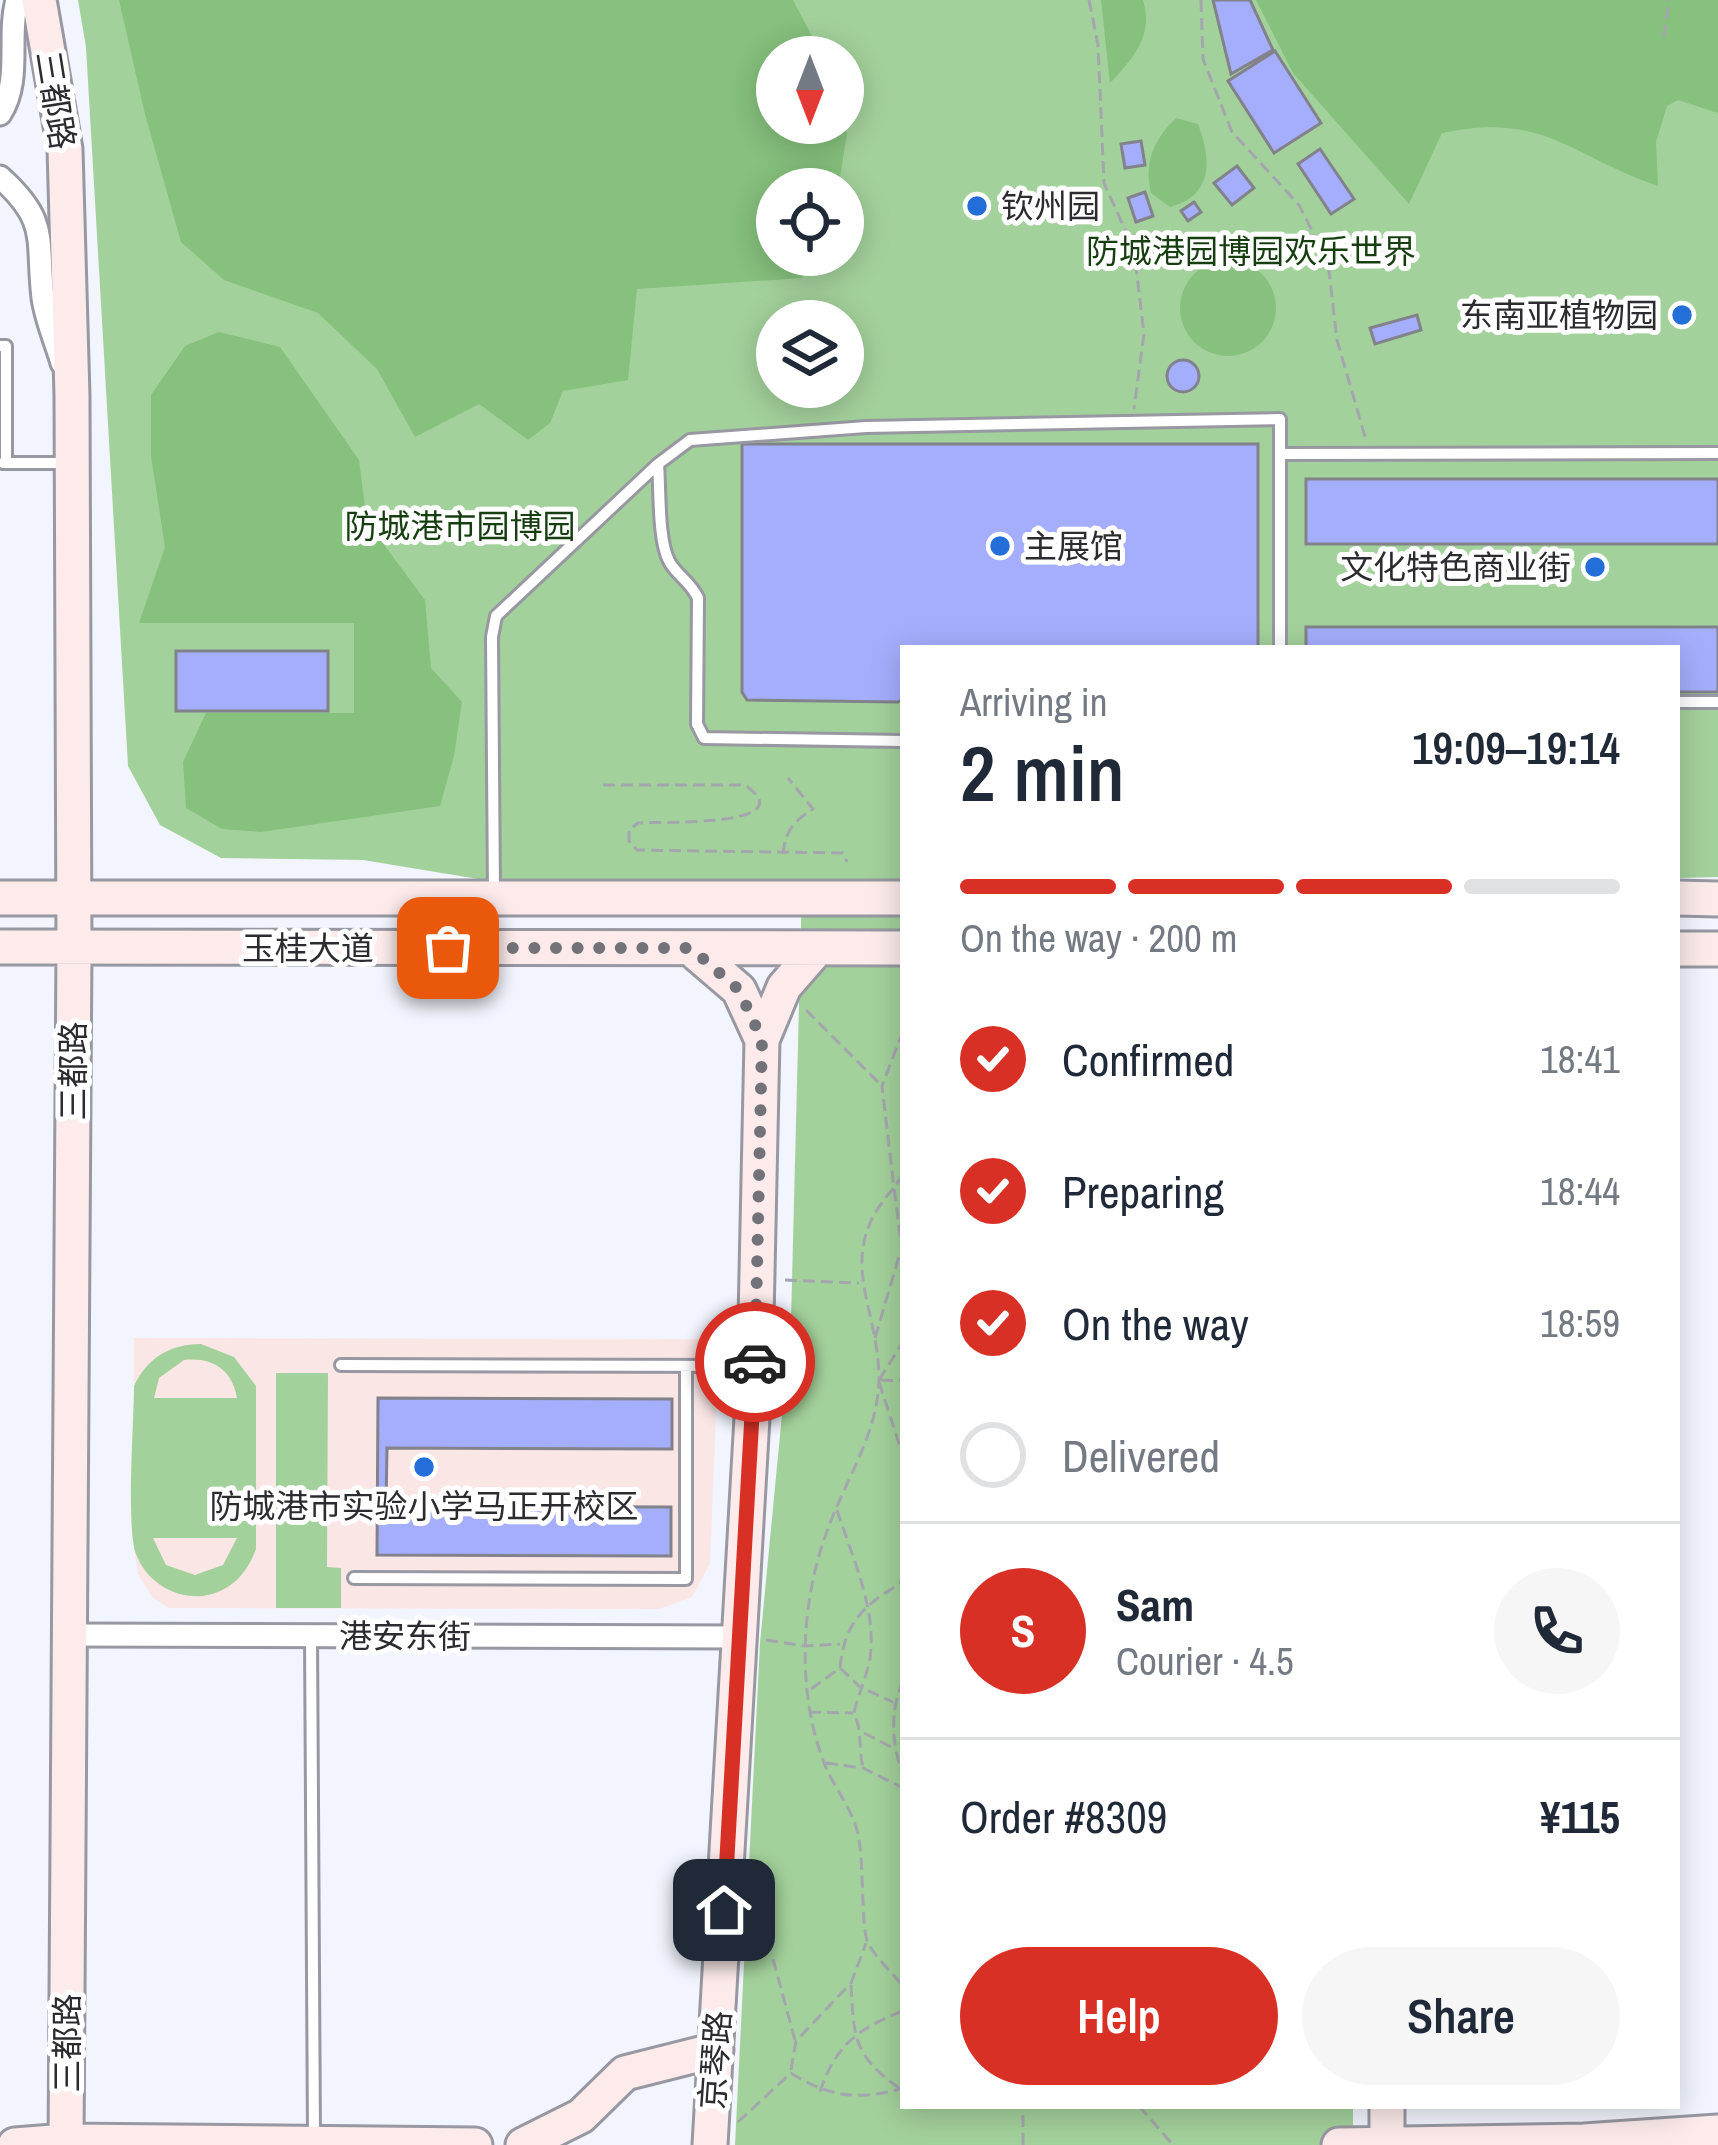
<!DOCTYPE html>
<meta charset="utf-8">
<style>
body{margin:0;font-family:"Archivo Narrow","Noto Sans SC",sans-serif;background:#f6f6f7;color:#1f2937;height:100vh;display:flex;flex-direction:column;font-size:45px;white-space:nowrap}
*{box-sizing:border-box;margin:0}
p{font-size:39px;color:#747a83}
.icon{flex:none;width:66px;height:66px;fill:none;stroke:currentColor;stroke-width:2;stroke-linecap:round;stroke-linejoin:round}
.map{position:relative;flex:1;overflow:hidden}
.side{position:absolute;left:900px;top:645px;width:780px;height:1464px;display:flex;flex-direction:column;background:#fff;border-radius:0px;box-shadow:0 6px 30px #0003}
.side>*{flex:none}
.needle{width:78px;rotate:180deg}
.tools{position:absolute;left:756px;top:36px;display:grid;gap:24px}
.tools a{display:grid;place-items:center;width:108px;height:108px;border-radius:50%;background:#fff;box-shadow:0 6px 30px #0003;font-size:60px}
.pin{position:absolute;display:grid;place-items:center;width:102px;height:102px;color:#fff;margin:-51px;border-radius:24px;box-shadow:0 6px 18px #0006}
.courier{position:absolute;display:grid;place-items:center;width:120px;height:120px;margin:-60px;border:9px solid #d93025;border-radius:50%;background:#fff;color:#222;box-shadow:0 3px 15px #0007}
.summary em{font-style:normal;font-weight:600}
.summary div{display:flex;flex-direction:column-reverse}
.summary{display:flex;align-items:center;justify-content:space-between;height:204px;padding:0 60px}
h1{font-size:78px;font-weight:600;line-height:90px}
.bar{display:grid;grid-template-columns:repeat(4,1fr);gap:18px 12px;align-content:center;height:144px;padding:0 60px}
.bar i{height:15px;border-radius:9px;background:#e0e1e3}
.bar .active{background:#d93025}
.bar p{grid-column:span 4}
.line{display:flex;align-items:center;gap:30px;padding:0 60px;border-top:3px solid #e0e1e3}
.line div{flex:1}
.round{display:grid;place-items:center;flex:none;width:126px;height:126px;border-radius:63px;background:#f6f6f7}
ol{padding:0 60px;list-style:none}
li{display:flex;align-items:center;gap:36px;height:132px}
li p{margin-inline-start:auto}
li .icon{padding:12px;border-radius:50%;background:#d93025;color:#fff;stroke-width:4}
li:last-child{color:#747a83}
li i{width:66px;height:66px;border:6px solid #e0e1e3;border-radius:50%}
.button{display:flex;gap:24px;margin-top:auto;padding:24px 60px}
.button a{flex:1;height:138px;border-radius:72px;background:#d93025;color:#fff;font-size:48px;font-weight:600;line-height:138px;text-align:center}
.button a+a{background:#f6f6f7;color:#1f2937}
.map>svg:first-child{display:block}
</style>
<div class="map">
<svg width="1718" height="2145" viewBox="0 0 1718 2145">
<rect width="100%" height="100%" fill="#f3f5fe"/>
<path fill="#fbe6e6" d="M134 1338 719 1339 710 1564 692 1597 659 1609 169 1608 152 1597 138 1574 134 1548Z"/>
<path fill="#a3d19b" fill-rule="evenodd" d="M78 0H1405L1718 97V877L1677 878V648H903V2106H1353V2145H735L760 1643 791 1321 802 886 514 885 363 860 221 858 160 825 128 766 86 47ZM777 57H843V123H777ZM777 189H843V255H777ZM777 321H843V387H777Z
M201 1344 234 1357 256 1386V1549C247 1574 230 1592 203 1596 174 1599 146 1581 136 1554 126 1528 134 1421 134 1386 147 1358 170 1344 201 1344ZM184 1360C212 1357 232 1369 237 1398H154L159 1378ZM153 1538H237L223 1565 195 1575 166 1565Z
M276 1373H328L327 1567 341 1568V1608H276Z"/>
<path fill="#86c17d" d="M119 0H793L823 57H777V123H843V120L847 134 838 189H777V255H814L802 278 637 289 628 380 563 391 550 423 528 440 479 404 415 437 377 369 318 313 224 280 181 242 145 114Z
M1101 0H1143C1154 35 1133 59 1110 83Z
M1256 0H1718V113L1678 100 1667 106 1656 142 1658 186C1570 156 1544 111 1442 133L1409 204 1293 73Z
M1176 118 1198 124C1212 161 1213 195 1170 207L1151 193C1144 163 1153 140 1176 118Z
M1180 308a48 48 0 1 1 96 0a48 48 0 1 1-96 0Z
M219 332 280 347 359 460 367 522 425 600 431 668 462 702 454 756 440 806 261 832 222 829 186 808 183 762 206 713H354V623H139L165 547 151 456V395L185 346Z"/>
<path fill="#a5aefd" stroke="#81828a" stroke-width="3" d="M1213 0H1250L1273 50 1231 74Z
M1275 51 1321 123 1274 153 1228 81Z
M1141 141 1145 165 1125 168 1121 144Z
M1320 149 1354 199 1331 214 1298 164Z
M1237 166 1254 188 1232 205 1214 183Z
M1145 192 1153 216 1136 222 1128 198Z
M1194 202 1201 212 1188 221 1181 211Z
M1417 315 1421 330 1375 344 1370 328Z
M1167 376a16 16 0 1 1 32 0a16 16 0 1 1-32 0Z
M742 444H1258V648H903V700L898 702 747 700 742 692Z
M1306 479H1718V544H1306Z
M1306 627H1718V692H1677V648H1306Z
M176 651H328V711H176Z
M378 1398 672 1399V1449L387 1448 386 1506 671 1507V1556L377 1555Z"/>
<g fill="none" stroke-linecap="round" stroke-linejoin="round">
<g stroke="#9798a1" stroke-width="16">
<path id="lane" d="M0 346H6V463
M1280 454 1718 453
M3 463H69
M658 464C660 490 658 540 669 561 677 576 690 581 698 598L697 724 704 738 903 741
M1677 702H1718
M494 893 492 637 496 616 658 464 690 440 866 427 1280 419V648
M341 1365 752 1366
M354 1578 686 1579V1366
M311 1636 314 2138"/>
</g>
<g stroke="#9798a1" stroke-width="27">
<path id="street" d="M0 114C22 80 7 37 17 0
M0 177C50 222 36 238 43 298 46 320 56 342 62 363
M70 1635 741 1637"/>
</g>
<g stroke="#9798a1" stroke-width="39">
<path id="secondary" d="M39 0 65 149 72 396 74 948 66 2145
M0 898H903
M1677 898 1718 899
M0 947 903 948
M690 948 739 990 762 1040
M1677 949H1718
M1387 2144V2106
M15 2145 66 2141 475 2145
M523 2145 581 2116 625 2073 716 2050
M710 2145 755 1366 762 1040 784 987 818 948
M1339 2145 1584 2141 1718 2132"/>
</g>
<path stroke="#a4a6ad" stroke-width="3" stroke-dasharray="12 6" stroke-linecap="butt" d="M1089 0 1098 45 1104 183 1134 250 1144 334 1134 409
M1201 0 1203 59 1232 132 1299 205 1328 262 1337 340 1366 440
M1664 37 1669 0
M603 785H745C808 829 648 821 638 823L629 830V841L637 850 843 853 847 862
M783 854C785 831 794 821 813 809L788 778
M806 1010 880 1084
M903 1031 882 1086 894 1188C832 1255 879 1305 879 1379 878 1433 847 1477 829 1526 801 1597 796 1688 823 1760 832 1786 852 1807 858 1834 864 1860 861 1929 868 1943 876 1958 892 1973 903 1986
M903 1174 894 1188 903 1257
M785 1280 859 1283
M875 1338 900 1253
M879 1380 903 1342
M881 1380 903 1381
M879 1382 903 1456
M837 1510C852 1557 877 1609 870 1658 867 1676 858 1695 854 1713 863 1733 858 1748 863 1768
M766 1640 805 1646 840 1644
M840 1668C844 1624 863 1605 900 1584L903 1573
M903 1681C889 1713 892 1743 903 1776
M811 1689 840 1668 860 1687 893 1702
M809 1712 853 1713
M864 1733 893 1748
M826 1763 863 1768 903 1788
M773 1959 795 2040
M851 1985C854 2038 853 2055 899 2088
M791 2070 796 2041 851 1983 866 1943
M820 2092C835 2046 858 2028 903 2011
M1139 2106 1173 2145
M738 2122 791 2073C828 2097 860 2101 903 2088
M1023 2145V2106"/>
<use href="#lane" stroke="#fff" stroke-width="10"/>
<use href="#street" stroke="#fff" stroke-width="21"/>
<use href="#secondary" stroke="#fcebea" stroke-width="33"/>
</g>
<g fill="none" stroke-linecap="round" stroke-linejoin="round">
<path stroke="#727278" stroke-width="12" stroke-dasharray="0 21.6" d="M448 948H691L739 990 762 1040 755 1362"/>
<path stroke="#d93025" stroke-width="15" d="M724 1910 755 1362"/>
</g>
<g fill="#246eda" stroke="#fff" stroke-width="4.5">
<circle cx="977" cy="206" r="12"/>
<circle cx="1682" cy="315" r="12"/>
<circle cx="1000" cy="546" r="12"/>
<circle cx="1595" cy="567" r="12"/>
<circle cx="424" cy="1467" r="12"/>
</g>
<g text-anchor="middle" dominant-baseline="central" stroke-width="10" stroke-linejoin="round" paint-order="stroke">
<g font-size="33" fill="#2c2c30" stroke="#fff">
<text transform="translate(56 100) rotate(81)">三都路</text>
<text x="308" y="948">玉桂大道</text>
<text transform="translate(73 1071) rotate(-90)">三都路</text>
<text x="405" y="1636">港安东街</text>
<text transform="translate(67 2043) rotate(-90)">三都路</text>
<text transform="translate(715 2060) rotate(-86)">京琴路</text>
</g>
<g font-size="33" fill="#2c2c30" stroke="#fff" text-anchor="start">
<text x="1001" y="206">钦州园</text>
<text x="1658" y="315" text-anchor="end">东南亚植物园</text>
<text x="1024" y="546">主展馆</text>
<text x="1571" y="567" text-anchor="end">文化特色商业街</text>
<text x="424" y="1506" text-anchor="middle">防城港市实验小学马正开校区</text>
</g>
<g font-size="33" fill="#163e10" stroke="#fff">
<text x="1251" y="251">防城港园博园欢乐世界</text>
<text x="460" y="526">防城港市园博园</text>
</g>
</g>
</svg>
<div class="tools">
<a><svg class="needle" viewBox="-14 -14 28 28"><path d="M0-13l5 13h-10z" fill="#e53935"/><path d="M0 13l5-13h-10z" fill="#747a83"/></svg></a>
<a><svg class="icon" aria-label="locate" viewBox="0 0 24 24"><circle cx="12" cy="12" r="6"/><path d="M12 2v4M12 18v4M2 12h4M18 12h4"/></svg></a>
<a><svg class="icon" aria-label="layers" viewBox="0 0 24 24"><path d="M12 4l9 5-9 5-9-5zM3 14l9 5 9-5"/></svg></a>
</div>
<div class="pin" style="left:448px;top:948px;background:#ea580c"><svg class="icon" aria-label="bag" viewBox="0 0 24 24"><path d="M5 8h14l-1 12H6zM9 8a3 3 0 0 1 6 0"/></svg></div>
<div class="pin" style="left:724px;top:1910px;background:#1f2937"><svg class="icon" aria-label="home" viewBox="0 0 24 24"><path d="M3 11l9-7 9 7M6 9v11h12V9"/></svg></div>
<div class="courier" style="left:755px;top:1362px"><svg class="icon" aria-label="car" viewBox="0 0 24 24"><path d="M5 17H2v-5l4-1 3-4h7l3 4 3 1v5h-3M9 17h6M6 11h13"/><circle cx="7" cy="17" r="2"/><circle cx="17" cy="17" r="2"/></svg></div>
<section class="side">
<div class="summary"><div><h1>2 min</h1><p>Arriving in</p></div><em>19:09–19:14</em></div>
<div class="bar"><i class="active"></i><i class="active"></i><i class="active"></i><i></i><p>On the way · 200 m</p></div>
<ol>
<li><svg class="icon" aria-label="check" viewBox="0 0 24 24"><path d="M5 12l5 5 9-10"/></svg>Confirmed<p>18:41</p></li>
<li><svg class="icon" aria-label="check" viewBox="0 0 24 24"><path d="M5 12l5 5 9-10"/></svg>Preparing<p>18:44</p></li>
<li><svg class="icon" aria-label="check" viewBox="0 0 24 24"><path d="M5 12l5 5 9-10"/></svg>On the way<p>18:59</p></li>
<li><i></i>Delivered</li>
</ol>
<div class="line" style="height:216px"><b class="round" style="background:#d93025;color:#fff">S</b><div><b>Sam</b><p>Courier · 4.5</p></div><a class="round"><svg class="icon" aria-label="phone" viewBox="0 0 24 24"><path d="M5 4h4l2 5-3 2q2 4 5 5l2-3 5 2v4C11 20 4 13 5 4z"/></svg></a></div>
<div class="line" style="height:156px"><div>Order #8309</div><b>¥115</b></div>
<div class="button"><a>Help</a><a>Share</a></div>
</section>
</div>
